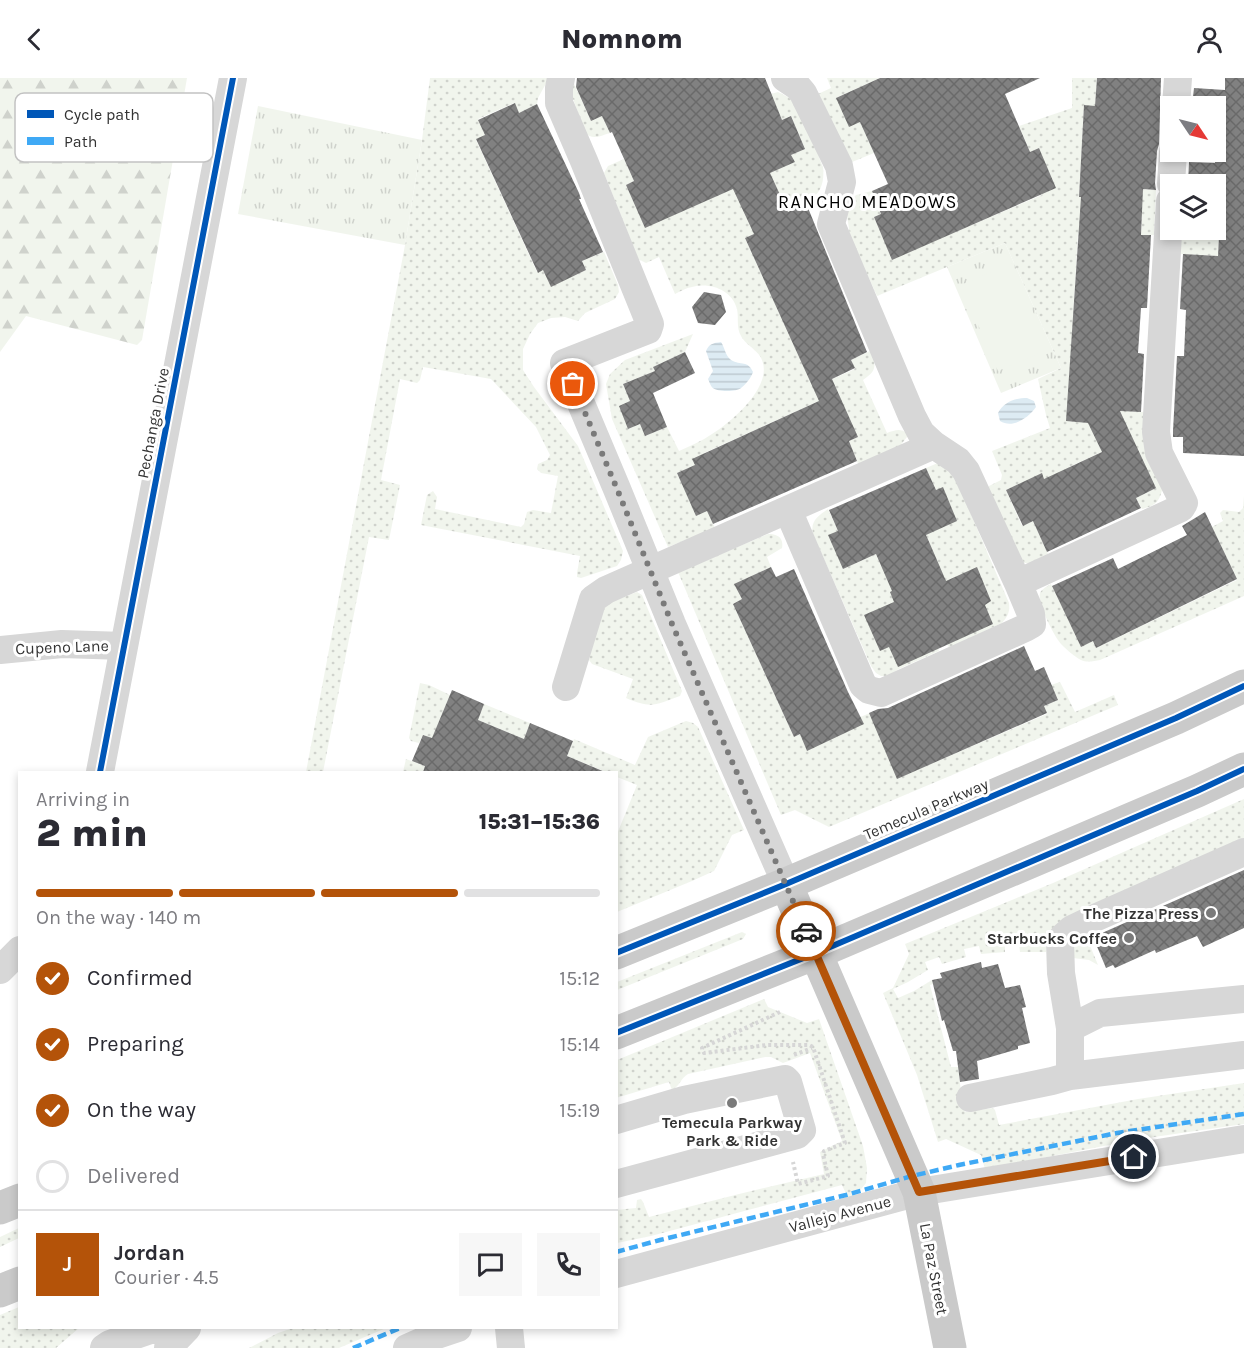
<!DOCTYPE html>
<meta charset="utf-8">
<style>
body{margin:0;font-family:Karla,sans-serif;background:#f7f7f7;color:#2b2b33;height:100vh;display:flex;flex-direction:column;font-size:22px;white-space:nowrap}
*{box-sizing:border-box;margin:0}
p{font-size:20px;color:#7c7c81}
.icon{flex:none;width:33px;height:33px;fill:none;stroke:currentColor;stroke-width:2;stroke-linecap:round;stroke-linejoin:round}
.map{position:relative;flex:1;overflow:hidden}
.panel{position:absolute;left:18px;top:693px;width:600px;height:558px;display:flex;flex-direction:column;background:#fff;border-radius:0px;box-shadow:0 3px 9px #0003}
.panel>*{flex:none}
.needle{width:39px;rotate:125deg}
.controls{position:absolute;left:1160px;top:18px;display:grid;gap:12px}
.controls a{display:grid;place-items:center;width:66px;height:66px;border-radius:0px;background:#fff;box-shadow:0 3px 9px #0003;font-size:30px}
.pin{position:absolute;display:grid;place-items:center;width:51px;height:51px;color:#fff;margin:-26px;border:3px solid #fff;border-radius:50%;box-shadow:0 2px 6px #0007}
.courier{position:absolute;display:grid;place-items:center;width:60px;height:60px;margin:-30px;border:4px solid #b45309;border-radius:50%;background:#fff;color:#222;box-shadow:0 2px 8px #0007}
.head em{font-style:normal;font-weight:800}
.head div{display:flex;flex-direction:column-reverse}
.head{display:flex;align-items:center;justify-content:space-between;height:102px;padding:0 18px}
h1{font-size:39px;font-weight:800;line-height:45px}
.bar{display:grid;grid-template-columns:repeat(4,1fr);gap:9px 6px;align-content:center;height:72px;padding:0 18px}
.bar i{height:8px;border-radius:4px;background:#e1e1e2}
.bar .selected{background:#b45309}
.bar p{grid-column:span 4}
.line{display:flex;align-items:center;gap:15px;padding:0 18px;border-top:2px solid #e1e1e2}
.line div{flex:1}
.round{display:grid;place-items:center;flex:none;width:63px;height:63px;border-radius:0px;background:#f7f7f7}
ol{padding:0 18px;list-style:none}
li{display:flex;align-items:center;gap:18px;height:66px}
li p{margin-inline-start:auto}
li .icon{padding:6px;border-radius:50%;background:#b45309;color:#fff;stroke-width:4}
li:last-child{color:#7c7c81}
li i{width:33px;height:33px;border:3px solid #e1e1e2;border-radius:50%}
header{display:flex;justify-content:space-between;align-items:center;height:78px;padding:0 18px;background:#fff;font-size:27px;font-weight:800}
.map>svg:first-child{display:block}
</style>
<header><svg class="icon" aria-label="back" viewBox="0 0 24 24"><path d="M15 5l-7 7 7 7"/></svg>Nomnom<svg class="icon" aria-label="person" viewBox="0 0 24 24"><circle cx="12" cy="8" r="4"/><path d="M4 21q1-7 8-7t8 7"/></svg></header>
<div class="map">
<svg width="1244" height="1270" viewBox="0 0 1244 1270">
<defs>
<pattern id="grass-dots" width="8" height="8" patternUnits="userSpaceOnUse" patternTransform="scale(1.5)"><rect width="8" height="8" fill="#f1f5ed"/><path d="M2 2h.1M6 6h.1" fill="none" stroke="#cfd2cc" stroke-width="1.8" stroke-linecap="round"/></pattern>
<pattern id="forest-firs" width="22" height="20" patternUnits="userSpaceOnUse" patternTransform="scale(1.5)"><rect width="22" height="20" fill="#f1f5ed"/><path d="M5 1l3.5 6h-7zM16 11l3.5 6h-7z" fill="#cfd2cc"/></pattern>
<pattern id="park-tufts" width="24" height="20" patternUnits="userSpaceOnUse" patternTransform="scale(1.5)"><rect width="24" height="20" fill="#f1f5ed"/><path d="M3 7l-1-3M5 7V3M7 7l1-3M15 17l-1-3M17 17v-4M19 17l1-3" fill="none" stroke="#cfd2cc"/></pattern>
<pattern id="water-rules" width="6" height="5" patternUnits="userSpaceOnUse" patternTransform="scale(1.5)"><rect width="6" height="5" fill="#ddebf3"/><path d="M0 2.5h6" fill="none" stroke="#becad1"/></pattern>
<pattern id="building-cross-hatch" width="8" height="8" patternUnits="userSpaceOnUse" patternTransform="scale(1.5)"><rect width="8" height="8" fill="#818181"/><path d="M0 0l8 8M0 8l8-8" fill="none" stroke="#6a6a6a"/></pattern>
</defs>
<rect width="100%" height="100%" fill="#fff"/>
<path fill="url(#grass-dots)" d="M430 0H549L538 20 537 26 519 35 514 25 478 41 485 57 476 62 537 194 543 192 551 208 586 192 582 183 604 174 618 207 619 214 615 221 585 235 578 243 565 239 551 240 538 245 530 256 523 271V292L534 309 578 368 623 473 621 482 617 488 581 500 577 499V495L580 478 421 447 427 417 433 413 437 419 435 431 521 449 524 446 527 434 533 432 551 435 558 398 541 395 537 391 538 386 547 382 550 377 536 349 491 301 423 289 420 302 417 305 400 301 381 402 400 407 389 462 369 459 323 694H306L405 167 422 62Z
M827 0H880L836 20 860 44 874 75 852 84 818 16 831 10Z
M1072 0H1097L1095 28H1084L1079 118 1121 121 1122 110 1156 112 1154 157H1141L1142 138 1078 155 1067 343 1109 346 1111 332 1144 334 1162 412C1159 425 1154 428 1142 431L1136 420 1156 410 1098 366 1102 374 1069 389 1073 400 1049 411 1041 396 1006 412 1022 448 1033 443 1048 476 1030 485H1024L986 413 989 408 1001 402 1002 397 992 373 1050 350 1046 337 1038 301 1061 290 1005 165 877 218 850 158 847 137 848 125 856 117 872 113 881 136 874 139 892 181 1042 117 1039 70 1030 74 1019 48 1072 30Z
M572 1 591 43 602 38 610 55C600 58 592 63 585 54L568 7Z
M778 14C782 16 787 18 791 21 803 33 816 72 823 89 826 117 810 123 788 134L783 124 754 156 745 160 806 293 819 307 855 291 851 282 872 272C875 288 878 292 863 302L887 355C895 352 900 350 907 355V359L899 369 859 388 849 363 858 359 817 324 704 375 707 382 677 395 696 437 707 433 715 450 668 469 612 341 606 306 610 296 625 282 693 256 685 274 653 289 655 293 623 306 630 323 628 351 640 346 645 358 667 349 679 373C690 368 702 363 712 356 731 344 770 311 763 285 760 272 747 269 741 258 736 249 739 240 737 231 732 212 710 204 692 209 686 210 681 213 675 216L659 179 646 185 638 181 604 95 608 88 624 81 634 103 626 107 645 149 794 84 791 77 805 71 791 38 782 42 771 16Z
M1215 137H1220L1218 178 1180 176 1182 152H1215Z
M940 384 952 392 1009 525C1010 534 1008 538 1002 545L949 570 937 543 928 547 939 573 899 591 888 598H881L876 595 871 588 813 456C810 443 818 438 828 431L838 453 843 491 876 476 881 488 930 466 926 457 936 412 926 390Z
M1244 418V518L1100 582C1094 583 1087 585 1081 582 1075 579 1067 572 1062 567 1055 560 1037 525 1040 515 1042 511 1047 508 1051 506L1081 568 1093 563 1096 570 1237 502 1212 449 1223 443 1220 435 1223 432 1239 434 1243 430Z
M768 456C777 456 784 459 782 470L767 479 771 489 735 506 742 521 733 526 794 659 800 656 807 672 842 656 839 648 877 632 879 658 898 700 1047 636 1044 628 1058 622 1051 607 1060 604 1075 634 1114 617 1118 627 829 749 795 732 781 737 678 494Z
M637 514 642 517 682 613 680 618C655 627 652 631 626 620L633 601 592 586 589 582 601 528Z
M420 605 429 607 450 617 432 661 423 657 419 665 411 663 409 660Z
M484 626 530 645 524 661 478 642Z
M686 643 693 645 698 649 744 752 732 757 714 793 692 803 617 834V756L637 707 617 699 616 694H606L567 678 574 661 635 687 648 659Z
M406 681 425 688 423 694H403Z
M1244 721V768L1046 865V874H1020L1019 866 1005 867V874L981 876 979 868 964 871 966 879 942 886 939 879 925 884 928 892 908 904 893 911 898 920 914 913 932 902 933 906 930 907 951 989H958L960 1006 965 1034 993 1030 995 1032 999 1047 1138 1021 1244 1005V1046L1140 1061 985 1091 981 1077 946 1061 938 1064 917 997 883 915 893 910 909 876 905 866 1053 805Z
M1084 853 1098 887 1089 882 1073 880V859Z
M742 854 746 856 743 861 617 912V904Z
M764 921 768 929 807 945 819 941 863 1068 867 1090 866 1105 857 1116 848 1120 842 1107 651 1158 617 1165 616 1132 636 1130 637 1122 641 1121 643 1124 649 1139 739 1116 824 1096 820 1074 842 1063 810 975 783 985 771 979H765L688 996C681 1000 679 1009 672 1012L669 1004 616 1020 617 982Z
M19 1150V1160L0 1169V1159Z
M19 1229 20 1250H79L56 1270H0V1237Z
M293 1250H386L339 1270H249L278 1255Z"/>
<path fill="url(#forest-firs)" d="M0 0H187L142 262 137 267 26 238 0 274Z"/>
<path fill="url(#park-tufts)" d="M258 28 422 62 405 167 238 136Z
M1005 165 1061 290 1001 315 947 189Z"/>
<path fill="#f1f5ed" d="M1012 185 1049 271 998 293 961 207Z"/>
<path fill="url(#water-rules)" d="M721 264C725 270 725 277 731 282 741 288 748 282 753 294 751 300 746 306 741 310 737 314 717 314 713 310 711 309 709 303 708 301L713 293 706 273C709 266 713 265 721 264Z
M1027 320 1034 323 1036 329C1028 340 1013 351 1000 343L998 335C1004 324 1015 320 1027 320Z"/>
<path fill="url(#building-cross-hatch)" d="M577 0H765L782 42 791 38 805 71 791 77 795 84 770 95 788 134 806 125 867 274 851 282 855 290 832 301 858 359 849 363 857 383 713 446 707 433 696 438 677 395 695 387 692 381 819 323 745 160 754 156 733 111 645 150 626 107 634 103 612 54 610 55 602 38 591 43 576 9Z
M880 0H1040L1005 16 1030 74 1039 70 1056 110 892 182 874 139 881 136 872 113 888 106 860 44 849 49 836 20Z
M1097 0H1161L1159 66 1157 73 1155 105 1156 112 1143 111 1141 157H1151L1147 230H1141L1138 275 1144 276 1141 334 1120 333 1156 410 1136 420 1141 430 1047 474 1033 443 1023 448 1006 412 1042 395 1044 401 1102 374 1088 345 1066 343 1081 119H1079L1084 27 1095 28Z
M1225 0H1244V378L1183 375V359H1173V353L1177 278H1184L1186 232 1180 231 1183 176 1218 178 1220 137H1215V106H1188L1189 84 1215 85V28H1192L1194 10 1225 12Z
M515 25 519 35 537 26 579 115 581 121H579L603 174 582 183 586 192 551 209 543 192 538 195 476 61 485 57 478 42Z
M704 214 721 217 726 234 715 247 698 245 692 229Z
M685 274 695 295 653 315 667 349 645 358 640 346 628 351 619 328 630 323 623 306 655 293 653 289Z
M926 390 936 412 943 409 957 443 926 457 930 466 946 503 977 489 991 523 985 527 993 546 898 589 889 569 880 573 864 537 894 524 890 514 892 513 876 476 843 491 828 457 838 453 829 432Z
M1205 434 1237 501 1096 570 1093 563 1081 569 1052 508 1113 480 1118 491 1187 457 1182 448Z
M771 489 776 499 794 491 848 614 864 646 807 673 800 656 794 659 733 526 742 521 734 506Z
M1024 568 1035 593 1044 589 1058 622 1044 628 1047 635 897 701 869 635 878 631 888 630Z
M452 612 484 626 478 642 524 661 530 645 573 663 567 678 605 694H423L425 688 412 683 423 657 432 660Z
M1244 792V850L1203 869 1197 858 1156 875 1155 872 1115 890 1113 887 1106 890 1093 859Z
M981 884 982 890 998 886 1005 910 1020 907 1026 929 1022 930 1030 965 1018 968V971L977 983 979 1001 960 1004 956 973H953L944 942 942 943 932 902 942 900 940 895Z"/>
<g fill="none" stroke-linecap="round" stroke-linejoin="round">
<path stroke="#d6d6d6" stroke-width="4" stroke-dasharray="3 3" stroke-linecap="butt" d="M780 934 702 970 704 975 767 967H809L813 969 845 1065 824 1073 823 1076 828 1098 798 1106 793 1084
M794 977 812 970"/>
<path stroke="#d7d7d7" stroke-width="28" d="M561 0 559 10V25L584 83 650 246 648 252 564 285 617 411 672 546 786 806
M785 0 797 8 803 15 839 88 842 104 831 146 912 338 921 355 934 367 958 383 966 393 1018 505 1031 536 1032 546 1025 550 881 615 869 612 863 607 788 432
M1176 28 1178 0
M1171 106 1173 74
M1018 505 1181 430 1184 425 1159 375 1156 354 1170 123
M0 572 62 566 124 568
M566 609 593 521 606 512 934 367
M100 694 233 0
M0 892 20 872
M1244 921 1100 935 1070 950V998L1244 977
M1070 950 1061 895 1060 864 1063 859 1072 851 1097 839 1244 774
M970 1020 1052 1003 1070 998
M616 1042 684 1022 785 1001 788 1004 802 1052 797 1057 616 1106
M616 1196 919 1114 1244 1061
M509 1250 511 1270
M104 1270 110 1266 156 1250
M168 1270 187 1250
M407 1270 434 1258 458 1250"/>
<path stroke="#cacaca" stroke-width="33" d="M786 806 919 1114 950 1270
M616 875 786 806 1176 640 1244 608
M616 955 816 875 1197 713 1244 691
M0 1130 20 1122
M0 1213 20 1205"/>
<path stroke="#3fa9f5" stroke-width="4.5" stroke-dasharray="9 4.5" stroke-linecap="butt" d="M616 1174 660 1162 846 1117 912 1098 959 1087 1117 1055 1244 1036
M353 1270 400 1250"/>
<g stroke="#fff" stroke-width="10">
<path id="cycleway" d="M100 694 233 0
M616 875 786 806 1176 640 1244 608
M616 955 816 875 1197 713 1244 691"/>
</g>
<use href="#cycleway" stroke="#0057b8" stroke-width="6"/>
</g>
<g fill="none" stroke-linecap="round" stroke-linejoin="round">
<path stroke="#7a7a7a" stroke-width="6" stroke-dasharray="0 10.8" d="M573 306 617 411 672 546 806 853"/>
<path stroke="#b45309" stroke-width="8" d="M806 853 919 1114 1134 1079"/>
</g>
<g fill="#7a7a7a" stroke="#fff" stroke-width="2">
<circle cx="1211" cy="835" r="6"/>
<circle cx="1129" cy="860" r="6"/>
<circle cx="732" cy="1025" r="6"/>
</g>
<g text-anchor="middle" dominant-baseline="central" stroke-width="6" stroke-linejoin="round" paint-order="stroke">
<g font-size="16" fill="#333" stroke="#fff">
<text transform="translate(153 345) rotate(-79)">Pechanga Drive</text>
<text transform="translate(62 569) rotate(-2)">Cupeno Lane</text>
<text transform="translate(926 731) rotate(-23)">Temecula Parkway</text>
<text transform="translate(840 1136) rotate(-15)">Vallejo Avenue</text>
<text transform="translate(934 1191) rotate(79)">La Paz Street</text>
</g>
<g font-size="16" font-weight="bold" fill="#333" stroke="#fff" text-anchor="end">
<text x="1199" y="835">The Pizza Press</text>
<text x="1117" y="860">Starbucks Coffee</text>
<text x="732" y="1044" text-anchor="middle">Temecula Parkway<tspan x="732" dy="18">Park &amp; Ride</tspan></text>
</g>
<g font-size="18" letter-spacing="1.5" fill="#000" stroke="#fff">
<text x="868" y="124">RANCHO MEADOWS</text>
</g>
</g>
<rect x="15" y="15" width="198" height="69" rx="9" fill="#fff" stroke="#c2c2c2" stroke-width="1.5"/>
<rect x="27" y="32" width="27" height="8" fill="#0057b8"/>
<rect x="27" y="59" width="27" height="8" fill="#3fa9f5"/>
<g font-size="16" fill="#333">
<text x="64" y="42">Cycle path</text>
<text x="64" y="69">Path</text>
</g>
</svg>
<div class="controls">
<a><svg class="needle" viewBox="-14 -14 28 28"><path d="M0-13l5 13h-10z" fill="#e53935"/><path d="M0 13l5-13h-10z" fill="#7c7c81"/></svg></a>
<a><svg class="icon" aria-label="layers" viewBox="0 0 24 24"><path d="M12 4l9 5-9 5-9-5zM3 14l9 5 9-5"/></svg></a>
</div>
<div class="pin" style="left:573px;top:306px;background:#ea580c"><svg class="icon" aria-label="bag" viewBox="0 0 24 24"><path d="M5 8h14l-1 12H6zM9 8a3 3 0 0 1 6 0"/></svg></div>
<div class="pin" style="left:1134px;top:1079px;background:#1f2937"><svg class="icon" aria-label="home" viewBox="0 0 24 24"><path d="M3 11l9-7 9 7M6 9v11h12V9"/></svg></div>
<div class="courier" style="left:806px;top:853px"><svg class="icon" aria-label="car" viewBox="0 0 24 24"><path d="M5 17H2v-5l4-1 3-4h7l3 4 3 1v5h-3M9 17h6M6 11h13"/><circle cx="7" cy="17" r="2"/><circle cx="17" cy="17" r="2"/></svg></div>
<section class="panel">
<div class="head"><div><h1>2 min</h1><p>Arriving in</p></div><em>15:31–15:36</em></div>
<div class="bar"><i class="selected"></i><i class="selected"></i><i class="selected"></i><i></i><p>On the way · 140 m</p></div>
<ol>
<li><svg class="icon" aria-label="check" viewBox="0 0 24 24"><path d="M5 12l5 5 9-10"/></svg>Confirmed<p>15:12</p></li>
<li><svg class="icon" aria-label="check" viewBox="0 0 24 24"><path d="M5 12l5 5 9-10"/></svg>Preparing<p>15:14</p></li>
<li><svg class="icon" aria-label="check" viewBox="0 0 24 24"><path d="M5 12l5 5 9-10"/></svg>On the way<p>15:19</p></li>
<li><i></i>Delivered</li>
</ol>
<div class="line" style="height:108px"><b class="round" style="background:#b45309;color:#fff">J</b><div><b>Jordan</b><p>Courier · 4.5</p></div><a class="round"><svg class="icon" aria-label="chat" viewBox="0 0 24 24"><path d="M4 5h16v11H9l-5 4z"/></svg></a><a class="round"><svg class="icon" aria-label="phone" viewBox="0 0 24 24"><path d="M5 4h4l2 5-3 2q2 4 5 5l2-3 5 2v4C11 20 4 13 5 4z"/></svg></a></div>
</section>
</div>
